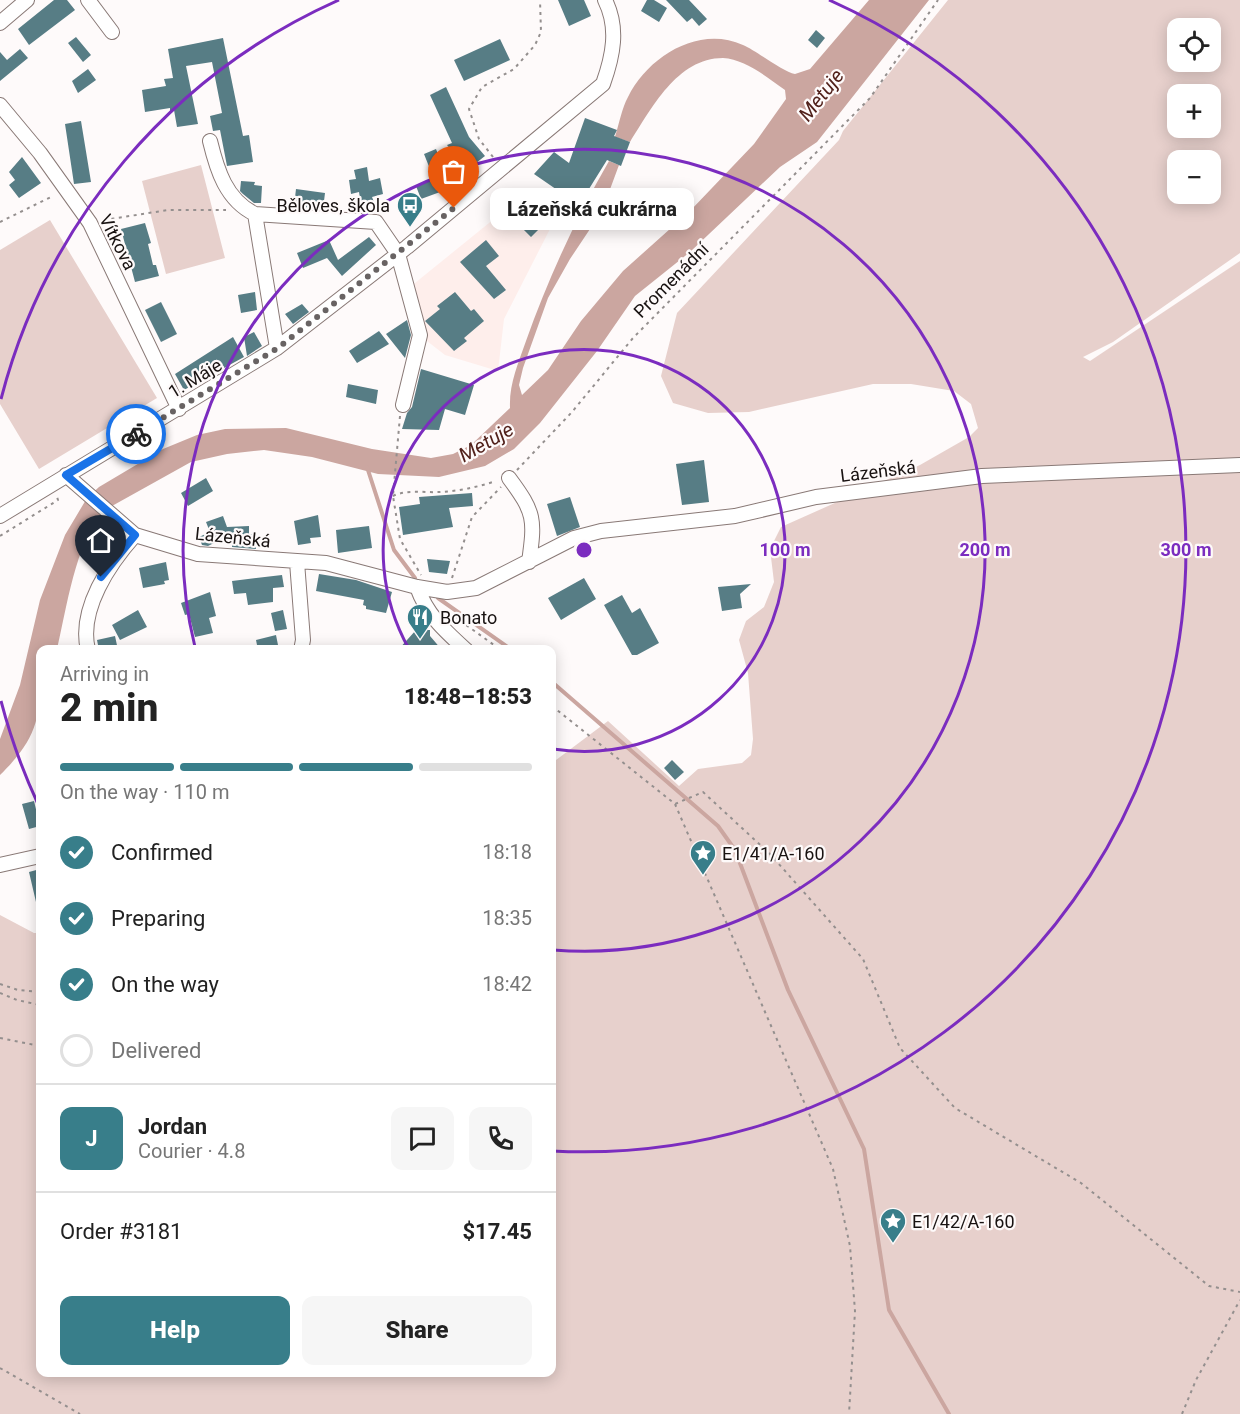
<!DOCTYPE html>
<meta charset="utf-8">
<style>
body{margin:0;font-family:Roboto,sans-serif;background:#f6f6f6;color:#222;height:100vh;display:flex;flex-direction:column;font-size:22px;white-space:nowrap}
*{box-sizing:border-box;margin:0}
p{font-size:20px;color:#767676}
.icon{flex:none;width:33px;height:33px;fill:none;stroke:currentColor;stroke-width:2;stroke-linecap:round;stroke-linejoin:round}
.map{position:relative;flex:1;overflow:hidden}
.details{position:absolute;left:36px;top:645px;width:520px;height:732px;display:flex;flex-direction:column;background:#fff;border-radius:12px;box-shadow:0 3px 15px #0003}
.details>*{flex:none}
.tools{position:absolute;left:1167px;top:18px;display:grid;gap:12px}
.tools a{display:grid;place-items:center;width:54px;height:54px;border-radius:12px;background:#fff;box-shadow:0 3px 15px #0003;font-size:30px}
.pin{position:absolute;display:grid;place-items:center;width:51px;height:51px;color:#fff;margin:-62px -26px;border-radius:50% 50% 50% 0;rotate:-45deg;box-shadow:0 0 6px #0007}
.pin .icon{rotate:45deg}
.courier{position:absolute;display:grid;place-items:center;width:60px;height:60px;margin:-30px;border:4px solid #1a73e8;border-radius:50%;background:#fff;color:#222;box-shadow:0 2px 8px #0007}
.bubble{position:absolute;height:42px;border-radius:12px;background:#fff;box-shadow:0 3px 15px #0003;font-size:20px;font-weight:800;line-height:42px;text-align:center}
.head em{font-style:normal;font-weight:800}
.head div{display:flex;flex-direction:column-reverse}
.head{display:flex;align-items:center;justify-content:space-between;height:102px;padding:0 24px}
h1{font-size:39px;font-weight:800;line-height:45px}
.bar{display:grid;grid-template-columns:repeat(4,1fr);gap:9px 6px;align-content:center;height:72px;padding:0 24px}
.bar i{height:8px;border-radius:4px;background:#e0e0e0}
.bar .current{background:#387e8a}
.bar p{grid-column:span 4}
.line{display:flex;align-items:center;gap:15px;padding:0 24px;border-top:2px solid #e0e0e0}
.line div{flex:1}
.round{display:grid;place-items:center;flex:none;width:63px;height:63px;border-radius:12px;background:#f6f6f6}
ol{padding:0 24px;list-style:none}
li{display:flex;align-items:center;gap:18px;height:66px}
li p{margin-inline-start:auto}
li .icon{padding:6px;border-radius:50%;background:#387e8a;color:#fff;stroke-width:4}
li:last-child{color:#767676}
li i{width:33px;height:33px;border:3px solid #e0e0e0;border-radius:50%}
.cta{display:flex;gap:12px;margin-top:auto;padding:12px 24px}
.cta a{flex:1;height:69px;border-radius:12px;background:#387e8a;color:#fff;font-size:24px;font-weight:800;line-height:69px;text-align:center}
.cta a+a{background:#f6f6f6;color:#222}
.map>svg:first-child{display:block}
</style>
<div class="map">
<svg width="1240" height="1414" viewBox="0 0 1240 1414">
<rect width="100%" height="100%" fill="#fefafa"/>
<path fill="#feeeeb" d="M515 202 550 229 504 319 498 371 445 355 427 341 421 309 410 287Z"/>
<path fill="#e7d0cc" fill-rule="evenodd" d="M948 0H1240V253L1113 342 1083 357 1090 361 1240 261V1414H0V915L34 933H40V1372H552V763L608 721 679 786 698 769 742 763 751 755 753 739 748 673 739 640 746 621 764 607 774 582 770 549 781 527 920 465 969 437 978 428 971 404 954 391 911 384H873L749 412 708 413 673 403 661 376 677 313 839 140 843 131ZM1178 28H1210V62H1178ZM1178 94H1210V128H1178ZM1178 160H1210V194H1178Z
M201 165 225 258 166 274 142 181Z
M50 220 157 398 39 469 0 404V250Z"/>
<path fill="#cba6a0" d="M869 0H929L817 142 780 167 690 252 635 296 597 351 540 423 514 449 485 466 439 477 378 474 312 457 264 450 227 454 191 462 103 511C75 545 67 607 57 649L40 650C40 708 45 731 0 775V739L20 685 40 600 65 535 87 498 99 487 163 449 197 435 225 429 286 428 372 449 431 458 453 454 471 445 510 408C509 384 518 364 526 341 548 279 576 218 609 161L619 165 602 211 570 259 548 298 523 368 519 385 522 395 548 370 581 321 623 271 690 211 754 144 786 99 785 90C768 78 745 59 723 58 677 58 651 109 630 142L615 137C619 124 622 108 628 97 648 57 698 25 743 45 757 51 783 72 795 74L810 69Z"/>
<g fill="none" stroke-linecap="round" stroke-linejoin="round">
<path stroke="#cba6a0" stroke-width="4" d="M367 467 394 550 415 578
M438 598 512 650
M552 682 718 826 735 850 788 990 864 1149 889 1310 949 1414"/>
</g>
<path fill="#577d85" d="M54 0H67L75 10 29 45 18 29Z
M558 0H584L591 16 569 26Z
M647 0H654L667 8 659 22 641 11Z
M666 0H689L707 19 699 26 692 18 687 22Z
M816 30 825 38 817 48 808 40Z
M76 37 91 55 83 62 68 43Z
M223 38 243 136 249 135 253 162 227 166 220 130 213 131 210 116 222 113 212 62 186 66 198 124 177 127 174 110 170 111V108L145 112 142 90 166 86 164 79 173 78 168 49Z
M500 39 510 60 464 81 454 60Z
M20 49 28 58 0 81V52L7 60Z
M88 69 96 80 78 93 72 81Z
M446 87 469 137 485 156 467 170 447 145 452 143 430 95Z
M585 118 617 130 614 136 630 142 621 166 607 160 579 205 534 174 554 152 569 163Z
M81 121 91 182 74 184 65 124Z
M436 149 451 188 421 199 416 186 434 179 424 154Z
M22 157 41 183 19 198 9 185 15 180 9 172Z
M367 167 369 181 380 178 383 194 372 197 374 202 361 205 359 192 351 194 349 180 356 179 354 170Z
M241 181 255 182 254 185 262 186 261 203H254L243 194 240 191Z
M296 189 325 193 323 209 294 206Z
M536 212 546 222 531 237 521 227Z
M145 223 151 243 148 244 153 265H156L159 276 135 282 121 229Z
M369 237 376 245 342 276 327 258 303 268 297 253 329 240 338 260Z
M486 240 499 256 486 266 506 290 494 299 460 262Z
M255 292 257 310 241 313 238 295Z
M455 292 471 311 474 309 484 321 464 338 467 341 454 351 425 321 440 309 437 306Z
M161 302 177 334 161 342 145 310Z
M302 304 309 312 293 324 285 314Z
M407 320 411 335 405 358 386 334Z
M379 331 389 344 357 363 349 351Z
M254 332 262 346 247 356 244 337Z
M233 337 244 357 184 390 175 374Z
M421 369 474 385 465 415 445 409 439 430 402 429 407 413 412 407Z
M348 384 378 390 376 404 346 397Z
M704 460 709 502 682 505 676 464Z
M206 478 213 491 188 506 181 493Z
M472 493 473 506 449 508 453 527 403 535 399 507 420 504 419 497Z
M570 497 580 527 557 536 547 504Z
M318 515 321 537 310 538 311 543 298 545 294 521Z
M223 516 227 527 249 526V534H255L256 549 232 547V534L208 546 202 545 199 537 210 532 206 522Z
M369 526 372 548 338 553 336 530Z
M427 559 450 561 447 574 429 572Z
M166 562 169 580 164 581 165 584 143 588 139 568Z
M319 574 356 580 392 592 386 613 366 609V606L363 605 364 600 316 591Z
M282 575 284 587 273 588V602L248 605 246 593 234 594 232 581Z
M584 578 596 599 561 620 548 598Z
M751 584 740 594 742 608 722 611 718 587Z
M210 592 216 616 209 618 213 633 195 637 189 614 185 615 181 603Z
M622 595 632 613 640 608 659 643 637 655H632L604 605Z
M138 610 147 627 120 640 112 625Z
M283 610 287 629 275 631 271 613Z
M416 630H430V636L442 650H398Z
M276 635 279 650H258L256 640Z
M115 636 118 650H99L97 640Z
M672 760 684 772 675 780 664 768Z
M34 801 40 826 29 829 22 804Z
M40 869V901L36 902 29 872Z"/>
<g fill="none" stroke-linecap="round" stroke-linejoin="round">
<g stroke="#897976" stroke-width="16">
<path id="minor" d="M88 0 112 32
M0 23 27 0
M0 105 40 153 90 223 179 409
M210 141C217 170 226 200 255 214
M277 348 255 214 376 222 398 254 420 335 403 405
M66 475 135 535 198 554 326 563 417 587 447 592 476 588 574 538 601 531 735 516 816 497 982 476 1240 465
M509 478C535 513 535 519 529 562
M0 516 277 348 407 247 603 84C613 56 619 28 605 0
M297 562 303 640 301 650
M417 587C427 615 444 630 466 650
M88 650C78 609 110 563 135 535
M0 865 40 856"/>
</g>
<path stroke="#948f8e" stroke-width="2" stroke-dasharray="3 4.5" stroke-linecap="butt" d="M493 157 479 139 469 109 482 87 514 69 535 45 541 32 540 0
M104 220 168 210H226
M0 222 53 196
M400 416 393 496 400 539 421 575
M517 470 572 412 633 338 870 98 938 0
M393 496C407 489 425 493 440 492 459 491 478 487 496 481
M0 536 58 500 57 497
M452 578 472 517 501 487
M448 612 501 650
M552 706 675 804 703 792 770 854 863 959 900 1048 955 1108 1081 1183 1209 1286 1240 1292
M675 804 833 1169 850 1246 855 1311 849 1414
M0 984 18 990 40 992
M0 993 17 1000 40 1005
M0 1038 40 1046
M0 1368 80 1414
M1182 1414 1196 1380 1240 1300"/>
<use href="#minor" stroke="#fff" stroke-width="14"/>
</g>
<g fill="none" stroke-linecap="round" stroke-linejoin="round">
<path stroke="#686363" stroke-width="6" stroke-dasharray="0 10.8" d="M136 434 278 348 454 208"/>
<path stroke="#1a73e8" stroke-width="8" d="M101 577 135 535 66 475 136 434"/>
</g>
<g fill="none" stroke="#7b2cbf" stroke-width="3">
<path d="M409 649A201 201 0 1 1 553 749"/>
<path d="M195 647A401 401 0 1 1 553 950"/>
<path d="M38 804A602 602 0 0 1 1 701M1 399A602 602 0 0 1 339 0M829 0A602 602 0 0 1 552 1151"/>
</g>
<defs>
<g id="bus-pin" transform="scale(1.35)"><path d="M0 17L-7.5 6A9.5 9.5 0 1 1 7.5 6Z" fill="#387e8a" stroke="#fefafa"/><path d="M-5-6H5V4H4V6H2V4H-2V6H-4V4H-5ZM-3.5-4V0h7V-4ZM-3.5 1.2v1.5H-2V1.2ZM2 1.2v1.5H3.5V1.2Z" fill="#fff"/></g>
<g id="restaurant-pin" transform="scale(1.35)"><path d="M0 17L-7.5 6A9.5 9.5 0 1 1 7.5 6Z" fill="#387e8a" stroke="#fefafa"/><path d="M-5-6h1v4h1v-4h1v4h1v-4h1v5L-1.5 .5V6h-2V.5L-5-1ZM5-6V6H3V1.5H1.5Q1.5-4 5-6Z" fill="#fff"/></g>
<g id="sight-pin" transform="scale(1.35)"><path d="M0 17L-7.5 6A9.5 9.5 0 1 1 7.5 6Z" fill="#387e8a" stroke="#fefafa"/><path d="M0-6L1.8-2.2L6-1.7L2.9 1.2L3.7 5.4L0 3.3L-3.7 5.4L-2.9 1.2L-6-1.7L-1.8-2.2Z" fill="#fff"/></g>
</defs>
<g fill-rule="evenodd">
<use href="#bus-pin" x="410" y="205"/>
<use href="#restaurant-pin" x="420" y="617"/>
<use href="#sight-pin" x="703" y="853"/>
<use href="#sight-pin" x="893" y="1221"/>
</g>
<g text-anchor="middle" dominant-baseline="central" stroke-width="4.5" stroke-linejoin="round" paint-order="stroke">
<g font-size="18" fill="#181211" stroke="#fefafa" text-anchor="start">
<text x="390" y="205" text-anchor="end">Běloves, škola</text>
<text x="440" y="617">Bonato</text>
<text x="722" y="853">E1/41/A-160</text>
<text x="912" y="1221">E1/42/A-160</text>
</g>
<g font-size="18" fill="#181211" stroke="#fefafa">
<text transform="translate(118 242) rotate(63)">Vítkova</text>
<text transform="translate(671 280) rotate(-45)">Promenádní</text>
<text transform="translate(195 378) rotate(-31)">1. Máje</text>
<text transform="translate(878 471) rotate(-7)">Lázeňská</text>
<text transform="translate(233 537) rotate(6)">Lázeňská</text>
</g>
<g font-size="20" font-style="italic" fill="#51211b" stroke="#fefafa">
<text transform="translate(821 95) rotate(-52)">Metuje</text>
<text transform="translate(486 442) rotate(-30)">Metuje</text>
</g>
</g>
<circle cx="584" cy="550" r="9" fill="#7b2cbf" stroke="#fefafa" stroke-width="3"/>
<g font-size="18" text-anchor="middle" font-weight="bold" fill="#7b2cbf" stroke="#fefafa" stroke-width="4.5" stroke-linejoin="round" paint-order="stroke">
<text x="785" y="556">100 m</text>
<text x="985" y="556">200 m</text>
<text x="1186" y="556">300 m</text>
</g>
</svg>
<div class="tools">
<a><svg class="icon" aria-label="locate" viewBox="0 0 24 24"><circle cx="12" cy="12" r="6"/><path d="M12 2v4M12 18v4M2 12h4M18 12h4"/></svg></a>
<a>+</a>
<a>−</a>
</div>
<div class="pin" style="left:454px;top:208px;background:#ea580c"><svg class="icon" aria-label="bag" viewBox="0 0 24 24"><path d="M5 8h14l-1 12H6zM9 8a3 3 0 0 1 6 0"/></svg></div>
<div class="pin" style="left:101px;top:577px;background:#1f2937"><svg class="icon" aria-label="home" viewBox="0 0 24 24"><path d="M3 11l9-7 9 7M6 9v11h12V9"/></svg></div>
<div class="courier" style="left:136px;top:434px"><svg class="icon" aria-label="bike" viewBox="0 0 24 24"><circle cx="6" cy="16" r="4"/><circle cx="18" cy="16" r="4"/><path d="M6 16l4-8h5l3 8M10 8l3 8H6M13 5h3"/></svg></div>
<div class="bubble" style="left:490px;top:188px;width:204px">Lázeňská cukrárna</div>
<section class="details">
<div class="head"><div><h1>2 min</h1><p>Arriving in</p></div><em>18:48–18:53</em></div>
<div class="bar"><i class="current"></i><i class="current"></i><i class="current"></i><i></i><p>On the way · 110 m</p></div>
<ol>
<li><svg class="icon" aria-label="check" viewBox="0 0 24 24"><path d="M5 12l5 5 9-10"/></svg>Confirmed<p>18:18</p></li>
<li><svg class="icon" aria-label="check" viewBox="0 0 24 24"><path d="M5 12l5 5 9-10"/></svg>Preparing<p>18:35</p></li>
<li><svg class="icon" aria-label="check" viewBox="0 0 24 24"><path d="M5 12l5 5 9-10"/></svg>On the way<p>18:42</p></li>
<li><i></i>Delivered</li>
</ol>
<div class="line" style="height:108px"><b class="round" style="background:#387e8a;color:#fff">J</b><div><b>Jordan</b><p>Courier · 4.8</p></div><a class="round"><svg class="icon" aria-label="chat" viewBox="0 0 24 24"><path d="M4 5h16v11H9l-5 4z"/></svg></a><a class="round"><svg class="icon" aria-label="phone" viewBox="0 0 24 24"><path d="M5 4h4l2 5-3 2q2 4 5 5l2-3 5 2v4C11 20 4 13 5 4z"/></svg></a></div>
<div class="line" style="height:78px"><div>Order #3181</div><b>$17.45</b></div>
<div class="cta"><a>Help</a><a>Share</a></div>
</section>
</div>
